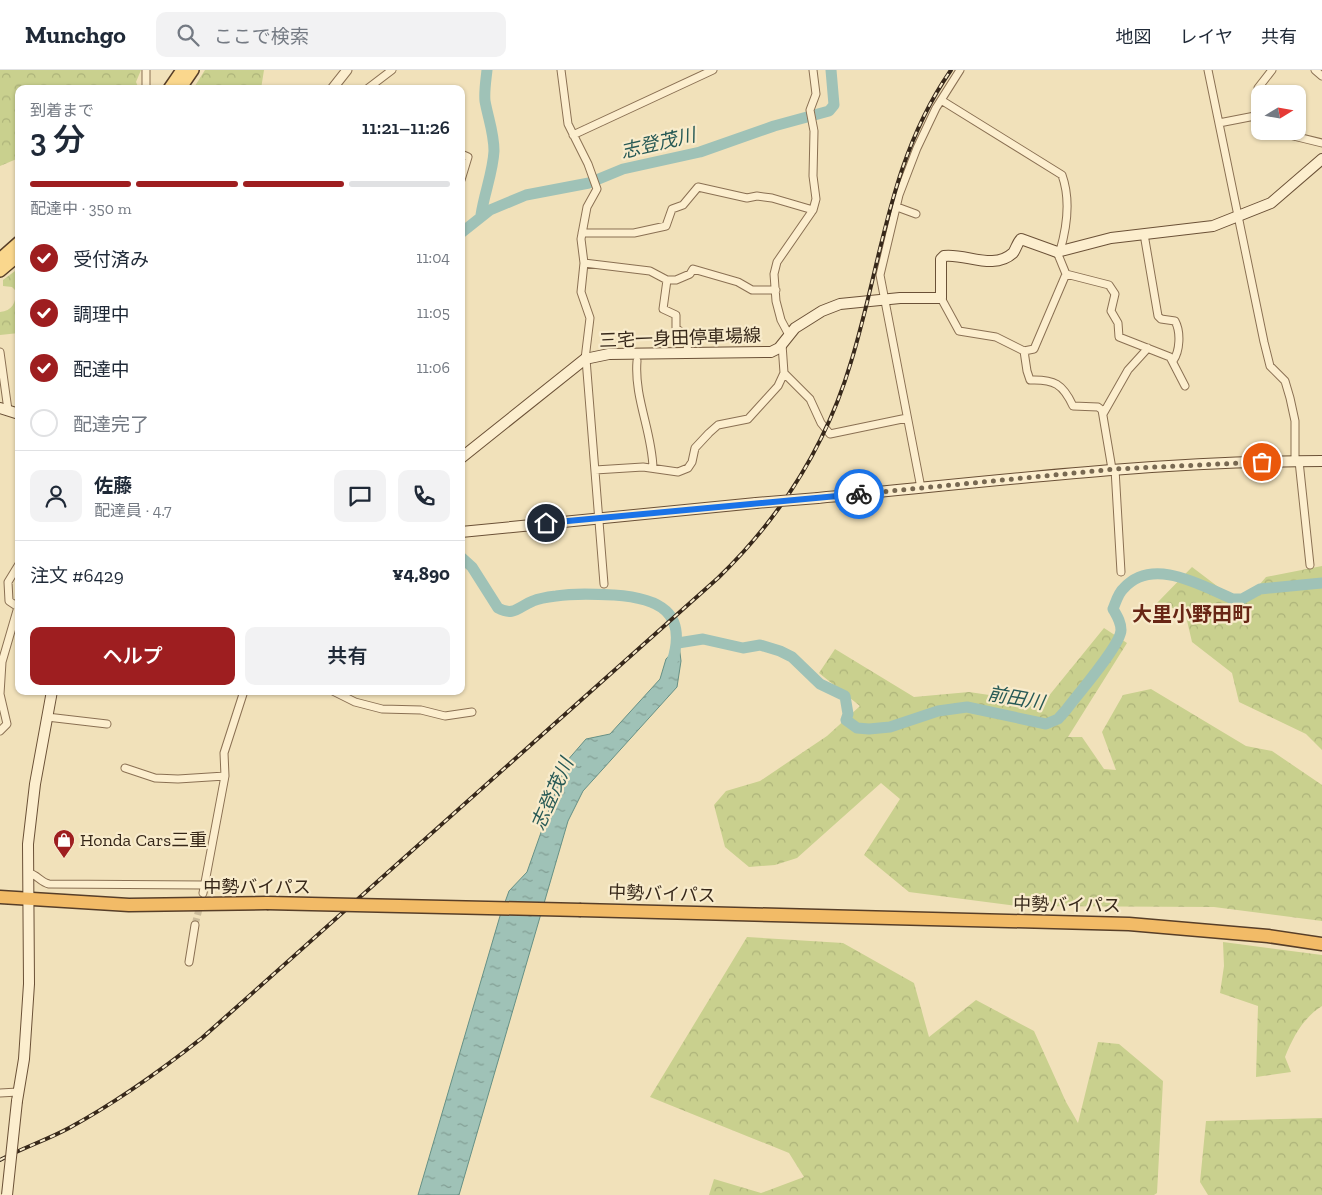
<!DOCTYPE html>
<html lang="ja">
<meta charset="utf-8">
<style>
body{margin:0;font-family:"Zilla Slab","Noto Sans JP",serif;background:#f2f2f3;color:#1f2937;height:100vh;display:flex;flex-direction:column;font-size:19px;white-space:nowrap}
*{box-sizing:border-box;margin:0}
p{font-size:16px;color:#747a83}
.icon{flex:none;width:28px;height:28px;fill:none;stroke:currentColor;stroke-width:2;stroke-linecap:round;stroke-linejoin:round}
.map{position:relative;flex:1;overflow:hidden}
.sheet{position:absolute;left:15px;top:15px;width:450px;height:610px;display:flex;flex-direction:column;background:#fff;border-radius:10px;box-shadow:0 1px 4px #0004}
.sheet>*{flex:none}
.needle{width:32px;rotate:79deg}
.buttons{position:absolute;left:1251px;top:15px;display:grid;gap:10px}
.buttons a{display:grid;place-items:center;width:55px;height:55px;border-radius:10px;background:#fff;box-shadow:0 1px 4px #0004;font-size:25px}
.pin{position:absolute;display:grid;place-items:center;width:42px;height:42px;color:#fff;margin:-21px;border:2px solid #fff;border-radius:50%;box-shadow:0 1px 5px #0007}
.courier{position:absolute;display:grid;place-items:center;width:50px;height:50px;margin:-25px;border:4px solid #1a73e8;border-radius:50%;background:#fff;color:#222;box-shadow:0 1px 6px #0007}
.summary em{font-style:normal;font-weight:600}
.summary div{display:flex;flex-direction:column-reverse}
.summary{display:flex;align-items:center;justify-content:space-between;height:85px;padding:0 15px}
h1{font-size:32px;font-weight:600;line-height:38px}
.bar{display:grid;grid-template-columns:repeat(4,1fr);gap:8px 5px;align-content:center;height:60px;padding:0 15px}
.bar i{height:6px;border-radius:4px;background:#e0e1e3}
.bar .active{background:#9e1e20}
.bar p{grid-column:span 4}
.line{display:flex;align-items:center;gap:12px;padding:0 15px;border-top:1px solid #e0e1e3}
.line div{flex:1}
.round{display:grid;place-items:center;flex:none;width:52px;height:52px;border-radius:10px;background:#f2f2f3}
ol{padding:0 15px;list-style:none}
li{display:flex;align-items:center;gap:15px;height:55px}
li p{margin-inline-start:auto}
li .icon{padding:5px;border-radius:50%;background:#9e1e20;color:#fff;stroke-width:4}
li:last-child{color:#747a83}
li i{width:28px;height:28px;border:2px solid #e0e1e3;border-radius:50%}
.primary-button{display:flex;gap:10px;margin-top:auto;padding:10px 15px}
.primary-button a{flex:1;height:58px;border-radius:10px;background:#9e1e20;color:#fff;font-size:20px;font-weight:600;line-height:58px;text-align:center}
.primary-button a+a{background:#f2f2f3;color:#1f2937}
header{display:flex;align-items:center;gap:30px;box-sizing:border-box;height:70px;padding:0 25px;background:#fff;border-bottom:1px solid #e0e1e3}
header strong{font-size:24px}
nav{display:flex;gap:28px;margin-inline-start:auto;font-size:18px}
.search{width:350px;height:45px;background:#f2f2f3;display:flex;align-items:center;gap:12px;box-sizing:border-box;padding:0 18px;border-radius:10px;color:#747a83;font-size:19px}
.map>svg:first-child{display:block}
</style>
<header>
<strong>Munchgo</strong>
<div class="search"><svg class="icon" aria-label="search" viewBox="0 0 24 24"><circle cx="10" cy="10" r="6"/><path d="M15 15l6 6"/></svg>ここで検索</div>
<nav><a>地図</a><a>レイヤ</a><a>共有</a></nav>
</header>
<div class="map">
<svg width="1322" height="1125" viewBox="0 0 1322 1125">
<defs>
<pattern id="forest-crowns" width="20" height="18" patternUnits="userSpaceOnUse" patternTransform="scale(1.25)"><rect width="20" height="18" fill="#c9d08e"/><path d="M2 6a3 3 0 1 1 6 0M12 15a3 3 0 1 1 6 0" fill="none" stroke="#adb37a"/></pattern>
<pattern id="water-ripples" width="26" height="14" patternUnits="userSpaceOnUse" patternTransform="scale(1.25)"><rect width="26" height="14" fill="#9fc2b7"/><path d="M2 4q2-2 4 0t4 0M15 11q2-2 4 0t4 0" fill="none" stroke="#829e94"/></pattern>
</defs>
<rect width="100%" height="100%" fill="#f1e1ba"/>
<path fill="url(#forest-crowns)" d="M0 0H141L136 12 139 19H19V88L0 96Z
M205 0H264L261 19H193Z
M19 198V263L0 265V242C12 241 16 233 16 221L12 217 3 216V210Z
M1322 496V680L1306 664 1239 632 1232 603 1192 572 1185 542 1157 533 1192 497 1242 535 1266 507Z
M1104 558 1127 573 1068 667H1082L1104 699 1116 700 1102 662 1123 625 1151 619 1246 676 1272 681 1322 715V851L1214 837 1017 836 909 822 864 785 900 729 881 713 797 788 775 795 749 797 725 777 714 735 726 721 760 711 827 666 860 636 819 603 835 579 914 627 969 622 1043 633Z
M747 867 843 873 914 913 929 967 976 930 1034 961 1066 1032 1078 1053 1098 972 1119 974 1163 1011 1157 1123 1154 1125H709L714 1109 761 1123 804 1107 789 1083 650 1027Z
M1223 872 1322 885V936C1303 948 1293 967 1285 987L1291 1002 1256 1007 1258 936 1220 923 1224 896Z
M1322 1048V1125H1208L1200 1112 1206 1051Z"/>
<path fill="url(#water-ripples)" stroke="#669085" d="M679 575 681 591 677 617 583 721 568 751 459 1125H418L500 846 509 821 527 802 566 692 586 669 610 664 660 609 666 589Z"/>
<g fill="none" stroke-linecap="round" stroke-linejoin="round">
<path stroke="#9fc2b7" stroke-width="11" d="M481 145C484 124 493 102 494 81 494 63 488 48 485 31 484 21 486 10 487 0
M461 163 490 140 526 125 589 113 623 99 700 82 774 56 829 41 834 35 831 0
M461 487 472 497 498 538C514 547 519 536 533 531 540 528 548 527 556 526 575 523 594 524 614 525 659 528 688 542 672 592
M678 573 703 569 743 578 760 575 780 581 792 587 820 614 845 626 848 644 846 650 857 658 869 659 890 657 938 641 967 637 1046 654 1058 649 1066 640C1077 625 1121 575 1121 560 1121 552 1117 546 1113 539 1116 532 1118 523 1124 518 1153 486 1202 516 1233 529H1242L1260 519 1322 513"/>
<path stroke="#ccbc9a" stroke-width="7" stroke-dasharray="7 3.5" stroke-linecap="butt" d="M195 855 203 823"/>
<g stroke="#8a7053" stroke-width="9">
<path id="minor" d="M561 0 568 54 588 94 597 119 587 137 581 169 584 193 581 222 590 248 585 289
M1208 0 1264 272 1270 296 1285 311 1290 328 1295 351V391
M1315 0 1322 6
M146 19V0
M367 19 392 0
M1260 26 1258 18 1272 0
M941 30 1062 105C1071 130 1067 157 1060 181
M1219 53 1260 45
M1273 61 1322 73
M573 65 713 0
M461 84 468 87 461 110
M897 137 916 144
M582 163H634L666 156 672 139 683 135 698 117 747 128 757 126 772 128 813 140
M1144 164 1158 246 1161 249 1175 251C1181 262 1180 281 1173 291
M584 193 650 201 667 210H676L690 204 693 199 738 212 752 220H776
M1066 204 1109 215 1115 224 1111 241 1118 253 1119 267 1170 287 1185 316
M667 210 663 239 676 245V258L688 268 687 282
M941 228 959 261 996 267 1024 281 1034 279 1066 204 1057 182
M789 265 781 250 776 231 774 204 777 192 813 140 816 129 813 106 814 61 810 40 816 24 813 0
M1024 281 1027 301 1030 310C1054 309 1063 314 1073 336L1098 337 1102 340 1112 399
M0 282 8 340
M586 289 604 514
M637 291C634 328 652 361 653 398
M784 303 810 329 821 353 830 364 907 348
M1103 344 1128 300 1148 278
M1299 391 1310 495
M1115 399 1121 502
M595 400 643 397 678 402 688 398 692 392 695 378 709 363 718 355 748 349 778 316 784 303 782 274
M921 418 880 205 899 125 917 78 936 38 960 0
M333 621 355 632 382 639 421 640 445 646 472 642
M47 647 107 654
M0 661 7 654 0 624 2 592 18 537 9 531 8 512 19 494
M125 698 155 708 178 709 225 706
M28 803C37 804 40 812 49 814L204 815
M203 823 225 706 224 683 244 621
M189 892 195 855
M0 1023 18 1022"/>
</g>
<g stroke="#8a7053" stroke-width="11">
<path id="tertiary" d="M332 19 347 0"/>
</g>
<g stroke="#6b5137" stroke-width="12">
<path id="secondary" d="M0 338 19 344
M461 388 585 289 609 284 771 282 779 278 795 258 822 241 840 234 900 228H941V189L944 186C966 183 993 201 1013 183 1016 179 1017 173 1021 169L1057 182 1111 168 1213 156 1271 133 1322 89
M818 428C986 412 1153 391 1322 391
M461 462 756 433
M17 1031 24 989 29 914 28 774 35 714 52 621"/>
</g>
<g stroke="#573e28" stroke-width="14">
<path id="primary" d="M169 19 182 0
M180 19 193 0
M0 189 19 172
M0 201 19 185"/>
</g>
<g stroke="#573e28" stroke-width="15">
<path id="trunk" d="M0 827 129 835 267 833
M581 840 1129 854 1268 866 1322 874"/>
</g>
<use href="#minor" stroke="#fceece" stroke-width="7"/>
<use href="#tertiary" stroke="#fceece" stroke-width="9"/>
<use href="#secondary" stroke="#fceece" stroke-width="10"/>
<use href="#primary" stroke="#fad78d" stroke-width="11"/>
<use href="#trunk" stroke="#f2bb67" stroke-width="12"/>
<g stroke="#37281a" stroke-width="4">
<path id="rail" d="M0 1090C22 1078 47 1070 69 1058 117 1032 160 1001 202 968L718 508C781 447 826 376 851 292 882 191 889 89 951 0"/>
</g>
<use href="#rail" stroke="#f8ebcb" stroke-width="2" stroke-dasharray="5.5" stroke-linecap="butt"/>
<g stroke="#6b5137" stroke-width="12" stroke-linecap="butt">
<path id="secondary-bridge" d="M756 433 818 428
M7 1125 17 1031"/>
</g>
<g stroke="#573e28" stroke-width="15" stroke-linecap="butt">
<path id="trunk-bridge" d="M267 833 581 840"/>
</g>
<use href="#secondary-bridge" stroke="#fceece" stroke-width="10"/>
<use href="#trunk-bridge" stroke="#f2bb67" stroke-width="12"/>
</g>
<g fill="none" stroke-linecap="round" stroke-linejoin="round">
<path stroke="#786952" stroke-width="5" stroke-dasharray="0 9" d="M859 424 1115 399 1262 392"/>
<path stroke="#1a73e8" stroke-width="6" d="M546 453 859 424"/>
</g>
<defs>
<g id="shop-pin" transform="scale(1.125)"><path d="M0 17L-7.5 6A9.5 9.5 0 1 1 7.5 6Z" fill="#9e1e20" stroke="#f8ebcb"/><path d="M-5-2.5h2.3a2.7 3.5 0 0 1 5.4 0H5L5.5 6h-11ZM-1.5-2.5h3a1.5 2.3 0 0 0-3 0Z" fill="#fff"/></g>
</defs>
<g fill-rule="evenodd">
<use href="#shop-pin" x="64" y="770"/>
</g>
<g text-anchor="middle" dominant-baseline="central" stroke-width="4.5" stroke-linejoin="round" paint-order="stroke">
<g font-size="18" fill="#37281a" stroke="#f8ebcb">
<text transform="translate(680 268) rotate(-2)">三宅一身田停車場線</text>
<text x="257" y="817">中勢バイパス</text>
<text transform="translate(662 824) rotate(2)">中勢バイパス</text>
<text transform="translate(1067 835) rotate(1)">中勢バイパス</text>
</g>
<g font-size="18" fill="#37281a" stroke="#f8ebcb" text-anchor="start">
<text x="80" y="770">Honda Cars三重</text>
</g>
<g font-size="19" font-style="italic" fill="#275955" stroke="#f8ebcb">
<text transform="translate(658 73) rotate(-13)">志登茂川</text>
<text transform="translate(1016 628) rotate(10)">前田川</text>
<text transform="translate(552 724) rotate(-66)">志登茂川</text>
</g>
<g font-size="20" font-weight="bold" fill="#682615" stroke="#f8ebcb">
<text x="1192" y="544">大里小野田町</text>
</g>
</g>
</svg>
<div class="buttons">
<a><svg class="needle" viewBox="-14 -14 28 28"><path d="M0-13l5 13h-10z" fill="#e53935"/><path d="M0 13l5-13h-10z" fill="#747a83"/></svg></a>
</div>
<div class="pin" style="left:1262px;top:392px;background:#ea580c"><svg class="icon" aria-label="bag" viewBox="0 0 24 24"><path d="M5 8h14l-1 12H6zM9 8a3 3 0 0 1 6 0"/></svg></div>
<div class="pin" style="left:546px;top:453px;background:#1f2937"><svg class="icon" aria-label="home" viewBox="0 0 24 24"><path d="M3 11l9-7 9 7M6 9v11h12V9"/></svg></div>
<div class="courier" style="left:859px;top:424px"><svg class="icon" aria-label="bike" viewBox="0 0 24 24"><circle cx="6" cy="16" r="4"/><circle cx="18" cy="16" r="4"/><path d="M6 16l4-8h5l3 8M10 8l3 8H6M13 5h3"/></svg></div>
<section class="sheet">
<div class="summary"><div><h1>3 分</h1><p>到着まで</p></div><em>11:21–11:26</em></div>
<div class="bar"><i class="active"></i><i class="active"></i><i class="active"></i><i></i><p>配達中 · 350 m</p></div>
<ol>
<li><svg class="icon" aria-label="check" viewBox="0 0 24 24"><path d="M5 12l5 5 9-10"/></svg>受付済み<p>11:04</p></li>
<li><svg class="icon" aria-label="check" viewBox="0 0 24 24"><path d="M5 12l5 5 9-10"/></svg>調理中<p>11:05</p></li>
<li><svg class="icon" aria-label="check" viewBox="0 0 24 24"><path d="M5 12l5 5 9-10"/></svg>配達中<p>11:06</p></li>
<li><i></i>配達完了</li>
</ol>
<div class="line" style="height:90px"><a class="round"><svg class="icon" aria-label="person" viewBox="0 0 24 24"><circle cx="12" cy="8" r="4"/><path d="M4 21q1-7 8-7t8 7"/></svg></a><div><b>佐藤</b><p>配達員 · 4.7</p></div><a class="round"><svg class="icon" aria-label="chat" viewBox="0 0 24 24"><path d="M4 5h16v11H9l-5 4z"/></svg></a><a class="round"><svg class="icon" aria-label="phone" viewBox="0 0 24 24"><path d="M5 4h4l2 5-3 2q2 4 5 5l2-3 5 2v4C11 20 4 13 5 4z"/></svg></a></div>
<div class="line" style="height:65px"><div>注文 #6429</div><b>¥4,890</b></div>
<div class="primary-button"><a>ヘルプ</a><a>共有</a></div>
</section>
</div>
